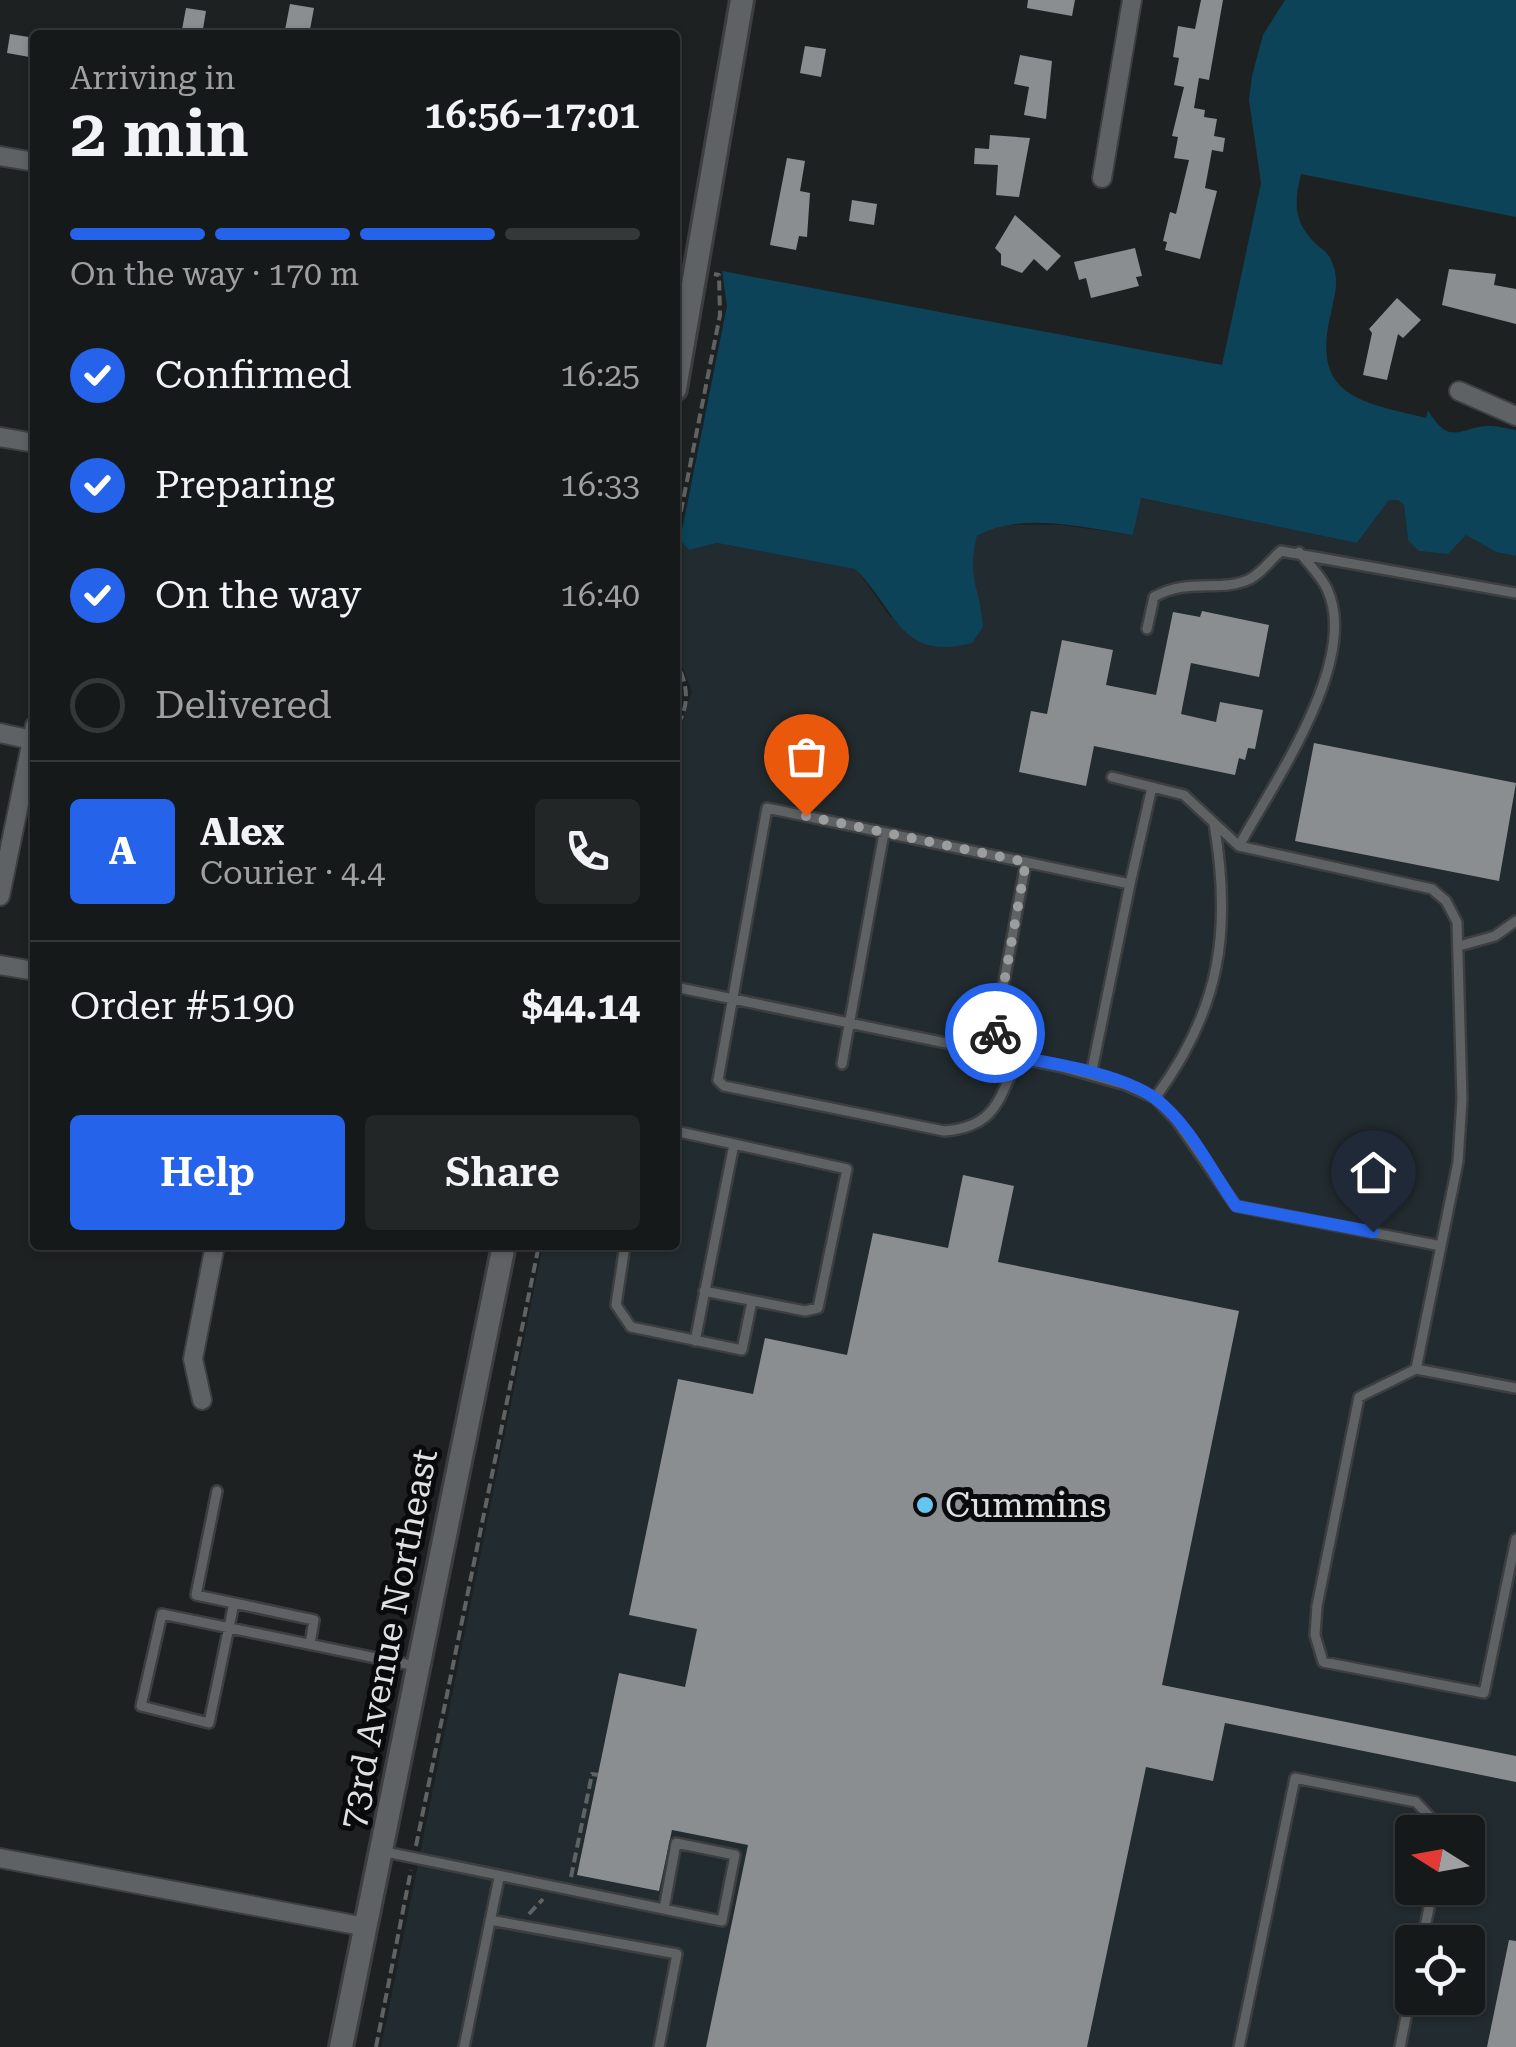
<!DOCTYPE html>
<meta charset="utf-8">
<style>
body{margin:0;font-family:"Roboto Serif",serif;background:#232627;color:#f1f3f6;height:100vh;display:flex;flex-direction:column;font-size:38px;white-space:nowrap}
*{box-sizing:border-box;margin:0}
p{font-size:32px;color:#9ea0a2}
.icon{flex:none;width:55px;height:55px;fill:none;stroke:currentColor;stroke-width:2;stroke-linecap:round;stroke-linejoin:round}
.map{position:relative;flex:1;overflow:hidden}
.panel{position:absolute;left:30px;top:30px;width:650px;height:1220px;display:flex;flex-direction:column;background:#16191a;border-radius:10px;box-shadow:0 2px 8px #0004,0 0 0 2px #353839}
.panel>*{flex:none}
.needle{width:65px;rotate:281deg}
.controls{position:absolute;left:1395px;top:1815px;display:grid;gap:20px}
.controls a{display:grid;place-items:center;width:90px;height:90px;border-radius:10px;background:#16191a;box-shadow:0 2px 8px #0004,0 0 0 2px #353839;font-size:50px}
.pin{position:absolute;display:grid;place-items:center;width:85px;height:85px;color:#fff;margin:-102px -42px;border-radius:50% 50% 50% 0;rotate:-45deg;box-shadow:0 0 10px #0007}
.pin .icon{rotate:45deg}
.courier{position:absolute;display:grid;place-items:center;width:100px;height:100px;margin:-50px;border:8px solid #2563eb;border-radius:50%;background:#fff;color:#222;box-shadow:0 2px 12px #0007}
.headline em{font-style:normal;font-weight:600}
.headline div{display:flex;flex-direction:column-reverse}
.headline{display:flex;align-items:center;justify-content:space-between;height:170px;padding:0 40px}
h1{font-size:65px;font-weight:600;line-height:75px}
.bar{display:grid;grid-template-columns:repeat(4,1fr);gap:15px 10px;align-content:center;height:120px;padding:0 40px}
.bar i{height:12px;border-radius:8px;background:#353839}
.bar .current{background:#2563eb}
.bar p{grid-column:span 4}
.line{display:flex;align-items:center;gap:25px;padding:0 40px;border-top:2px solid #353839}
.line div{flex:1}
.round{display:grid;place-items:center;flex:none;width:105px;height:105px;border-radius:10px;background:#232627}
ol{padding:0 40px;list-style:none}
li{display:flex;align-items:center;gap:30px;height:110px}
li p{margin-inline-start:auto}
li .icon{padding:10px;border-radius:50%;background:#2563eb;color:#fff;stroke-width:4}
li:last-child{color:#9ea0a2}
li i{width:55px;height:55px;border:5px solid #353839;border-radius:50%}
.cta{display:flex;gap:20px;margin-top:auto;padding:20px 40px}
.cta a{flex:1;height:115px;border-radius:10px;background:#2563eb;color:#fff;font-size:40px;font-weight:600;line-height:115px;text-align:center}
.cta a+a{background:#232627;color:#f1f3f6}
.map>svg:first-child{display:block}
</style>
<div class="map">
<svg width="1516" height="2047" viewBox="0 0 1516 2047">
<rect width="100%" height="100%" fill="#1e2122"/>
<path fill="#222b2f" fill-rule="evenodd" d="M1140 498 1357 543 1389 500 1399 499 1404 505 1408 540 1466 535 1496 552 1516 556V2047H381L543 1245H675V735L692 692 675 648V568L680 540 689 550 717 543 856 569 891 618 982 611 972 588 971 559 977 536 997 525H1062L1133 535ZM1412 1832H1468V1888H1412ZM1412 1942H1468V1998H1412Z"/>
<path fill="#0c4358" d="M1285 0H1516V217L1301 174C1294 203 1293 222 1316 244 1322 249 1329 254 1331 260 1340 280 1335 293 1331 313 1310 397 1361 402 1426 418L1428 410C1450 449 1462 425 1491 426 1499 426 1508 429 1516 430V556L1496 552 1466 535 1448 554 1419 551 1408 540 1404 505 1398 500H1389L1357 543 1141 498 1133 535C1085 528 1021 511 977 536 966 579 981 589 983 627L972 643C899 662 897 609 855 569L717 543 689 550 680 540 727 306 722 271 1222 365 1261 183 1249 100 1252 76 1263 35Z"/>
<path fill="#8b8e90" d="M1028 0H1075L1072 16 1027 8Z
M1201 0H1223L1209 80 1199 78 1194 108 1205 110 1204 117 1217 119 1214 136 1225 138 1223 152 1212 150 1205 188 1217 191 1200 259 1165 250 1167 242 1163 241 1170 212 1176 214 1189 160 1174 158 1178 137 1172 136 1184 87 1174 85 1179 58 1173 57 1178 26 1195 29Z
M290 4 314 8 309 35 285 30Z
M186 8 206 11 202 35H181Z
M10 34 35 38V58L7 53Z
M805 46 826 49 821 77 800 73Z
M1020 55 1052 61 1046 119 1024 115 1029 87 1014 84Z
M990 135 1030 138 1019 197 996 195 998 165 974 164 975 148 989 149Z
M787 158 805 161 800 191 810 193 807 237 799 236 796 250 770 245Z
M852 200 877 204 874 225 849 221Z
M1015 215 1061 256 1047 271 1034 259 1022 273 1001 265V254L995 248Z
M1135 248 1142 276 1136 277 1139 286 1091 298 1086 278 1079 280 1074 262Z
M1449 269 1496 274 1494 285 1516 289V324L1442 305Z
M1397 298 1421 320 1403 338 1398 334 1387 380 1363 375 1372 333 1369 329Z
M1202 611 1269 625 1259 677 1191 663 1181 714 1216 722 1220 702 1263 710 1255 749 1248 748 1245 760 1239 758 1235 775 1094 746 1086 786 1019 772 1031 711 1047 714 1062 640 1113 650 1106 685 1156 695 1173 612 1200 617Z
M1314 743 1516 783 1499 881 1295 841Z
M963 1175 1014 1186 998 1262 1239 1311 1162 1685 1516 1756V1782L1225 1723 1213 1781 1146 1767 1087 2047H706L748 1845 672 1830 659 1891 577 1875 619 1673 685 1687 697 1629 629 1615 678 1379 753 1394 765 1338 847 1355 873 1233 948 1248Z
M1509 1940 1516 1941V2047H1487Z"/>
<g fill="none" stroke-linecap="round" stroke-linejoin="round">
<g stroke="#3c3e3f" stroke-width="14">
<path id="lane" d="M1147 629 1154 597C1188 577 1221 593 1250 579 1263 572 1270 560 1281 551L1516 593
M1112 777 1184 795 1239 846 1432 889 1446 901 1457 922 1462 1099 1458 1162 1416 1369 1359 1397 1317 1606 1315 1635 1323 1662 1484 1693 1516 1539
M1239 846C1272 785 1361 660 1327 589 1321 576 1308 563 1299 552
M1459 946 1495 936 1516 921
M675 987 1062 1067 1126 1085 1155 1098 1176 1120 1236 1206 1441 1246
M991 1052 1026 862
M1018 1057C999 1099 996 1127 944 1131L724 1086 718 1080 767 808 1130 884 1152 787
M842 1064 884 833
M1091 1075 1130 884
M1155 1098C1221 1009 1232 930 1214 823
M675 1131 734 1144
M625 1245 616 1305 631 1327 742 1350 752 1301
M695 1341 734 1144 847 1169 818 1308 805 1311 704 1291
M1416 1369 1516 1388
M217 1491 196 1595 234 1603 209 1723 141 1706 162 1614C246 1631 331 1649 416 1666
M234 1603 314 1620 310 1644
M381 1851 722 1921 735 1855 676 1843 664 1909
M490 1920 677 1954 659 2047
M1422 1942 1433 1888
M464 2047 499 1878
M1239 2047 1295 1778 1416 1802 1444 1832
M1400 2047 1412 1987"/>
</g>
<g stroke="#3c3e3f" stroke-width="22">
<path id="street" d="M0 156 35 162
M1102 178 1132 0
M1459 391 1516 416
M0 437 35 443
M0 733 32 740
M0 896 35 726
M0 965 35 971
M202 1400 193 1359 215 1245
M0 1858 366 1927"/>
</g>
<g stroke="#3c3e3f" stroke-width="28">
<path id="secondary" d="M675 389 742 0
M341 2047 504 1245"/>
</g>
<path stroke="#606364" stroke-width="4" stroke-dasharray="10 5" stroke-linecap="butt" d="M675 541 720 315 719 275 714 274
M675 658C687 684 692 703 675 729
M416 1846 539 1245
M571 1877 592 1774 598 1775
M529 1914 543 1899
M376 2047 411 1870"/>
<use href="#lane" stroke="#5f6264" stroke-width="9"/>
<use href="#street" stroke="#5f6264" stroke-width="18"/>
<use href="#secondary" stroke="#5f6264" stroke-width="22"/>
</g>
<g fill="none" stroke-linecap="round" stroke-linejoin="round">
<path stroke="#9b9e9f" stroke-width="10" stroke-dasharray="0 18" d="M806 816 1026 862 995 1033"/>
<path stroke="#2563eb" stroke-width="12" d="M995 1033 991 1052C1037 1061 1119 1071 1156 1099 1190 1125 1212 1172 1236 1206L1373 1232"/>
</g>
<circle fill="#65c5ee" stroke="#090a0b" stroke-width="4" cx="925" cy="1505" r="10"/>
<g text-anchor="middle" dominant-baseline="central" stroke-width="10" stroke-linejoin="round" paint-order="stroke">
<g font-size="35" fill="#dfe1e2" stroke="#090a0b" text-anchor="start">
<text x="945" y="1505">Cummins</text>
</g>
<g font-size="35" fill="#dfe1e2" stroke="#090a0b">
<text transform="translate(389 1639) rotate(-79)">73rd Avenue Northeast</text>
</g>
</g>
</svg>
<div class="controls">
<a><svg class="needle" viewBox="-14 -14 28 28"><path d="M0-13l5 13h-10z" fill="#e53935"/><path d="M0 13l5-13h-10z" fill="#9ea0a2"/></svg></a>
<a><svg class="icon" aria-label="locate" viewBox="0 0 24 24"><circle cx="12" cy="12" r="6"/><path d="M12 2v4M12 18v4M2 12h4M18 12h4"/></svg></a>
</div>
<div class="pin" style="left:806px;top:816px;background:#ea580c"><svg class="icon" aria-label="bag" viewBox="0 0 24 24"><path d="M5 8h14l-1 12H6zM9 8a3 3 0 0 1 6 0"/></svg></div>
<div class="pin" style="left:1373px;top:1232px;background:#1f2937"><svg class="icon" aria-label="home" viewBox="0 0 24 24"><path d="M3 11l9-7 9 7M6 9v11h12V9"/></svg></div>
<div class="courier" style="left:995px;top:1033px"><svg class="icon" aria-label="bike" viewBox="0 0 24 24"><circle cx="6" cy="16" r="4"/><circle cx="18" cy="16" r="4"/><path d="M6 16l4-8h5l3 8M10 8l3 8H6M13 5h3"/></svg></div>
<section class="panel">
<div class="headline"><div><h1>2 min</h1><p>Arriving in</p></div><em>16:56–17:01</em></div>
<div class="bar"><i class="current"></i><i class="current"></i><i class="current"></i><i></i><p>On the way · 170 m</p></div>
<ol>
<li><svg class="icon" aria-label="check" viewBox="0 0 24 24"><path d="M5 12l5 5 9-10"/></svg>Confirmed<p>16:25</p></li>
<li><svg class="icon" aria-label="check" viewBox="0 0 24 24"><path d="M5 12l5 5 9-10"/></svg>Preparing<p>16:33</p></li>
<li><svg class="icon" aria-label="check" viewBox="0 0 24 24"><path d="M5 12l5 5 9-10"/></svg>On the way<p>16:40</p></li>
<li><i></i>Delivered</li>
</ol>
<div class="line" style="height:180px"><b class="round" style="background:#2563eb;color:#fff">A</b><div><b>Alex</b><p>Courier · 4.4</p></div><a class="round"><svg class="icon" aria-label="phone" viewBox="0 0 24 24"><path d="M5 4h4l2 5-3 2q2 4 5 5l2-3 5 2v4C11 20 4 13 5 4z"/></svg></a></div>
<div class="line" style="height:130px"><div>Order #5190</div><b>$44.14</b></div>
<div class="cta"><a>Help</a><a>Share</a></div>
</section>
</div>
